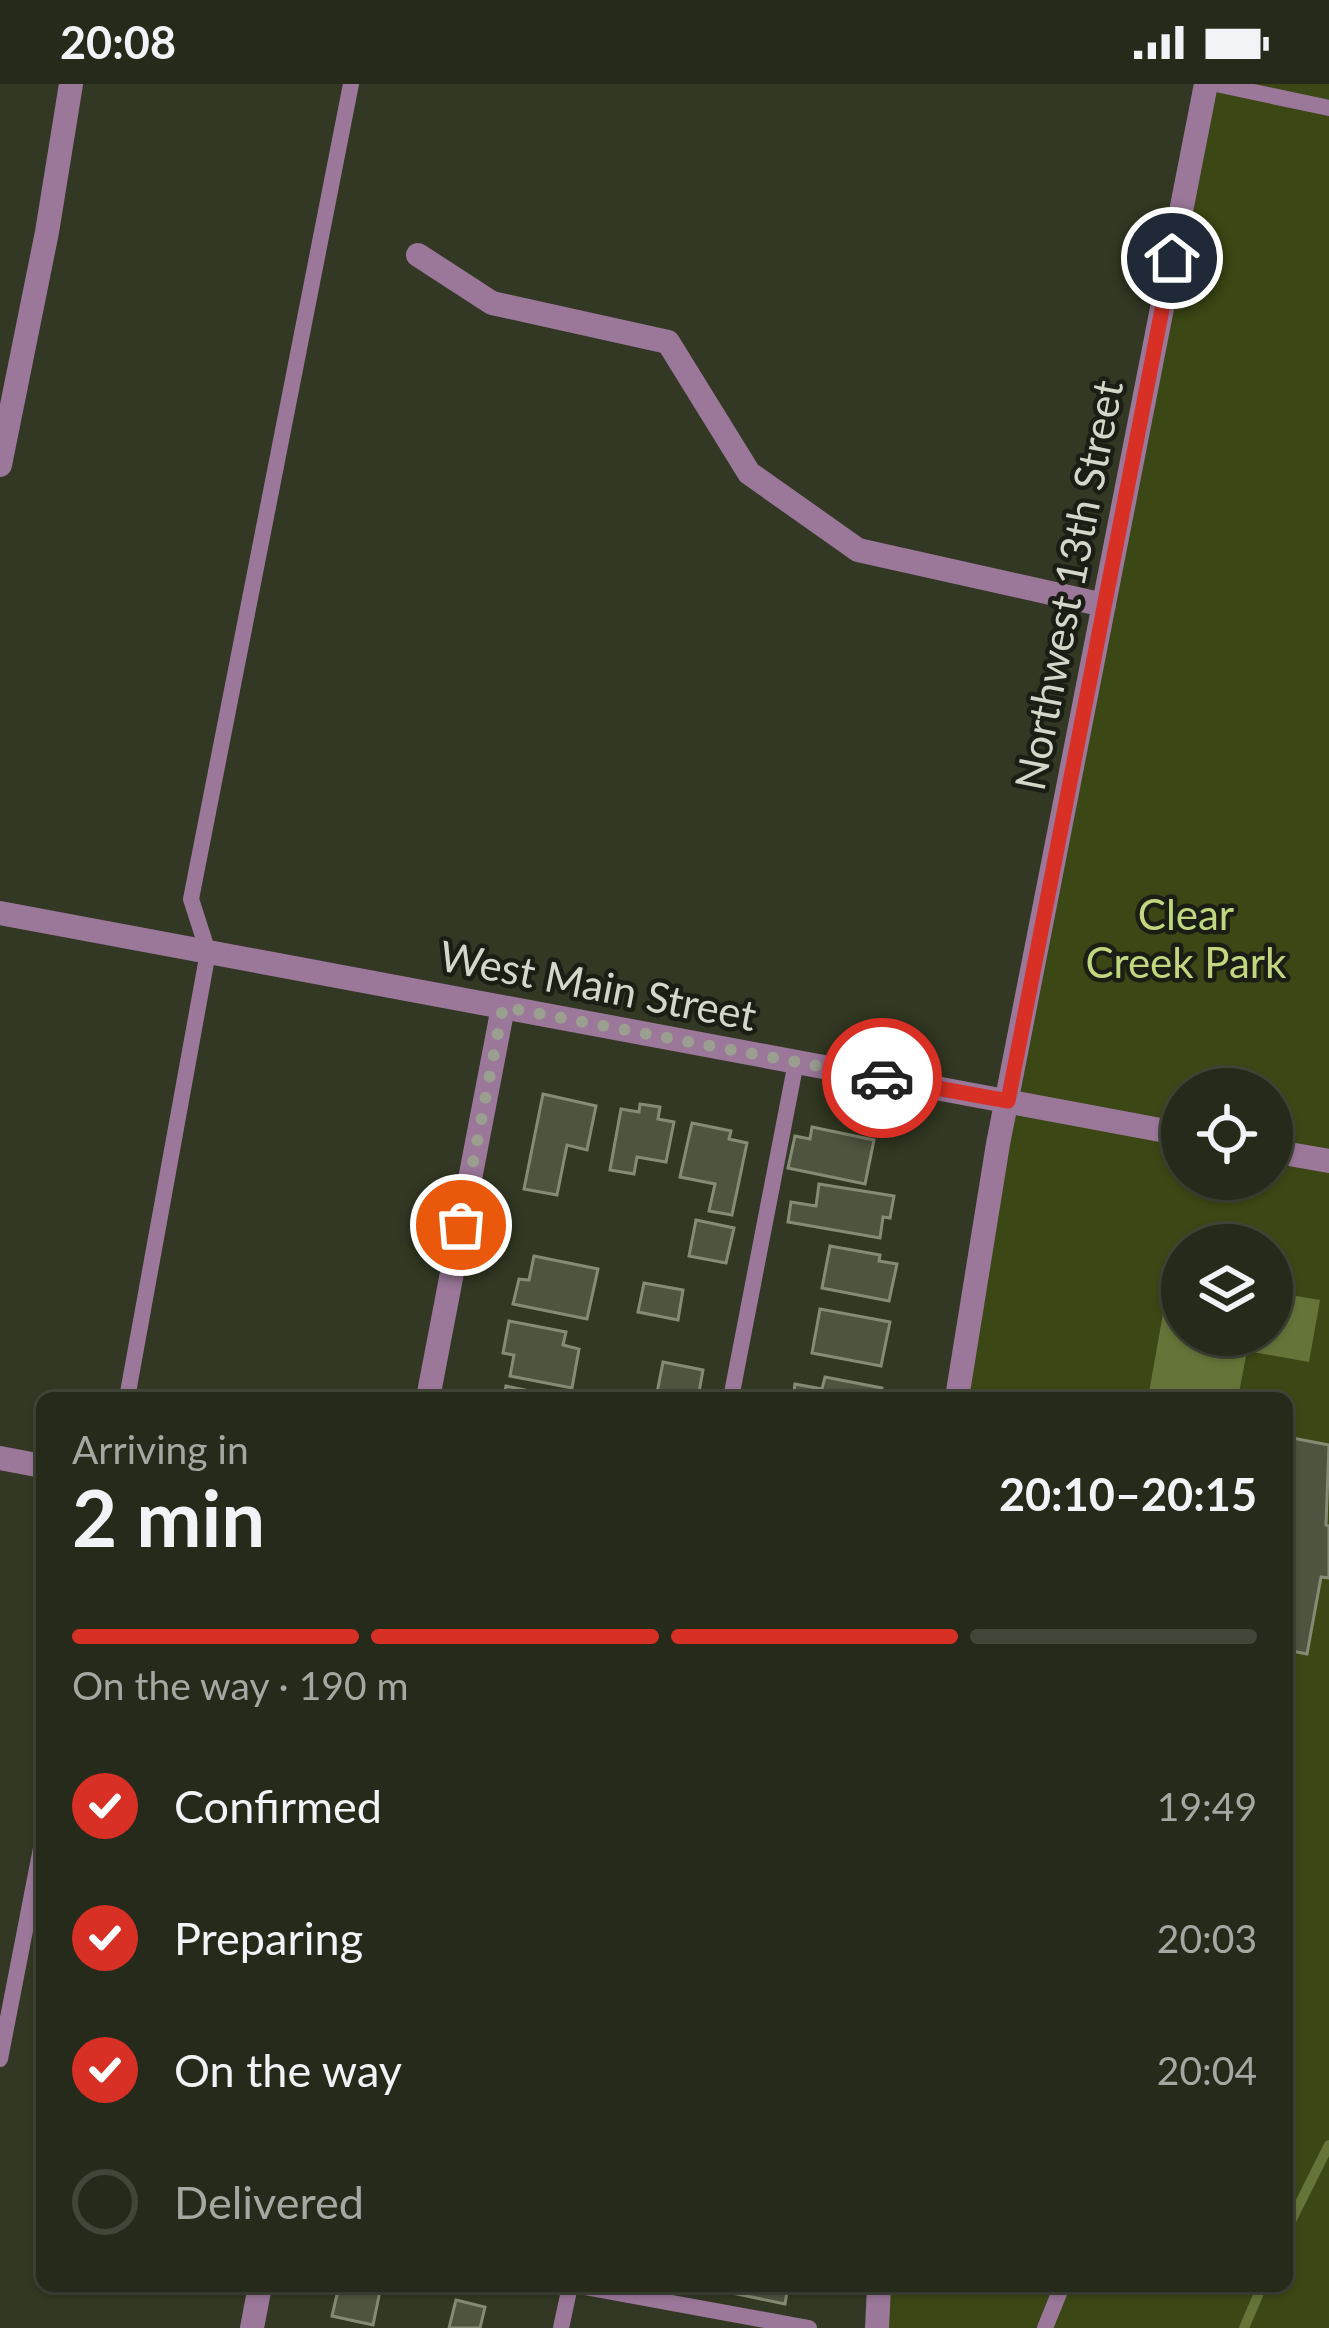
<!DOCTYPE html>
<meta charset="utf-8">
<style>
body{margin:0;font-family:Lato,sans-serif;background:#2e3223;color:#f1f3f6;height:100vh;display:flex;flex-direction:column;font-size:45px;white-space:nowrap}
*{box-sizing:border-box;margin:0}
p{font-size:39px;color:#a4a7a2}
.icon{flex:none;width:66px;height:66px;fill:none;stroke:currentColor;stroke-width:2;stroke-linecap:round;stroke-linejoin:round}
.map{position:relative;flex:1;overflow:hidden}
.details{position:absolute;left:36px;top:1308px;width:1257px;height:900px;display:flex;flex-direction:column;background:#262a1a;border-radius:18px;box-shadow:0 3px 9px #0004,0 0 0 3px #424639}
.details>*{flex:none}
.controls{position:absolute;left:1161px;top:984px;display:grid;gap:24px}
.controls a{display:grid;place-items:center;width:132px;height:132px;border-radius:50%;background:#262a1a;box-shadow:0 3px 9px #0004,0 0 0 3px #424639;font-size:60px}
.pin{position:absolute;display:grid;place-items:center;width:102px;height:102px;color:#fff;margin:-51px;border:6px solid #fff;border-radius:50%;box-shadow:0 3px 12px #0007}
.courier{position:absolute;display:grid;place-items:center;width:120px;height:120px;margin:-60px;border:9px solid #d93025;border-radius:50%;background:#fff;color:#222;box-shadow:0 3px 15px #0007}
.summary em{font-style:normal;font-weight:700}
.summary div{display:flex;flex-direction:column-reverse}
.summary{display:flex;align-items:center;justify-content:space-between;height:204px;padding:0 36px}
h1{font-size:78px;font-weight:700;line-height:90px}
.bar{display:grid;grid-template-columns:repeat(4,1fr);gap:18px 12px;align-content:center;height:144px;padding:0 36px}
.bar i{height:15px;border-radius:9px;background:#424639}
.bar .on{background:#d93025}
.bar p{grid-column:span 4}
ol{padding:0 36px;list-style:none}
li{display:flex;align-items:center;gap:36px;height:132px}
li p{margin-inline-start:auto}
li .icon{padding:12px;border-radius:50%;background:#d93025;color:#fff;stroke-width:4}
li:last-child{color:#a4a7a2}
li i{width:66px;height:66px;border:6px solid #424639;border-radius:50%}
.status{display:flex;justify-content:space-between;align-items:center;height:84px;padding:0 60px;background:#262a1a;direction:ltr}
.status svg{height:33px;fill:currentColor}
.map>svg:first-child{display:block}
</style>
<div class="status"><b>20:08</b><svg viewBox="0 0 49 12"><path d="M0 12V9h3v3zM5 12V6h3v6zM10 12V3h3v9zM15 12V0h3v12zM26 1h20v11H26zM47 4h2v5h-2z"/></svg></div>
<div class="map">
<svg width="1329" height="2244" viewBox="0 0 1329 2244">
<rect width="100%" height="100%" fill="#323823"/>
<path fill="#3b4714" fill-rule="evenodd" d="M1206 0H1329V2244H877L879 2202H1287V1314H957ZM1182 1005H1272V1095H1182ZM1182 1161H1272V1251H1182Z"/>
<path fill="#657539" d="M1170 1190 1182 1192V1251H1272V1208L1320 1216 1309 1278 1247 1267 1238 1314H1148Z"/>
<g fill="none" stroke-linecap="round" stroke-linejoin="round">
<path stroke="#657539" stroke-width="10" d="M1287 2145 1329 2061
M1244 2244 1262 2202"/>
</g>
<path fill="#4e543f" stroke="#858c75" stroke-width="3" d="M543 1010 596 1022 587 1066 567 1061 557 1111 524 1105Z
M640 1020 660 1023 658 1035 674 1038 666 1078 637 1073 634 1090 610 1086 621 1025 639 1028Z
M692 1039 731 1047 729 1055 747 1059 732 1131 709 1127 715 1100 680 1093Z
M812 1043 874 1056 865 1100 788 1084 795 1052 810 1055Z
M819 1100 894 1112 890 1134 883 1133 880 1154 788 1138 791 1118 816 1122Z
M696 1136 734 1144 726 1179 689 1172Z
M830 1162 880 1171 879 1177 897 1180 889 1217 822 1204Z
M534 1172 598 1185 587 1235 513 1220 519 1195 529 1196Z
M644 1199 683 1206 678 1236 638 1228Z
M820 1225 890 1238 881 1282 812 1269Z
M509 1237 566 1248 563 1261 579 1265 572 1304 510 1292 514 1271 503 1269Z
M663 1278 703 1286 698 1314H656Z
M825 1293 882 1304 881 1314H793L795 1300 822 1305Z
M506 1302 555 1312 554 1314H504Z
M1287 1353 1329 1361 1326 1441 1329 1442V1494L1321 1493 1307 1570 1287 1566Z
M339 2202H381L373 2241 332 2232Z
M699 2202H788L785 2220Z
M456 2216 485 2223 480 2244H449Z"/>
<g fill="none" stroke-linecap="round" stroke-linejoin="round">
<path stroke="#9b779a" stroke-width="16" d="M1216 0 1329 24
M127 1314 208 868 191 815 351 0
M731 1314 796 978
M0 1975 42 1759
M579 2202 809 2244
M561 2244 570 2202
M1045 2244 1062 2202"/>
<path stroke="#9b779a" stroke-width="24" d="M418 171 492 219 668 258 749 389 858 466 1104 521
M0 381 47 148 71 0
M0 829 1182 1050
M1272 1067 1329 1077
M428 1314 503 923
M957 1314 998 1060 1206 0
M0 1374 42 1382
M252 2244 260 2202
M877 2244 879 2202"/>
</g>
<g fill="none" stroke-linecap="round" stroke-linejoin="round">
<path stroke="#9b9f90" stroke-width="12" stroke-dasharray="0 21.6" d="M461 1141 503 923 882 994"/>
<path stroke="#d93025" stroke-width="15" d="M882 994 1008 1017 1172 174"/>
</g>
<g text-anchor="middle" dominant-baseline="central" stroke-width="9" stroke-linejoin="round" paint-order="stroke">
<g font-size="42" fill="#d3d7ca" stroke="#1b1e15">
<text transform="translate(1068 501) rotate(-79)">Northwest 13th Street</text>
<text transform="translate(598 901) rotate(11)">West Main Street</text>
</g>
<g font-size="42" fill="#c0d77f" stroke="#1b1e15">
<text x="1186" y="830">Clear<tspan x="1186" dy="48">Creek Park</tspan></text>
</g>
</g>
</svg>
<div class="controls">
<a><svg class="icon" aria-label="locate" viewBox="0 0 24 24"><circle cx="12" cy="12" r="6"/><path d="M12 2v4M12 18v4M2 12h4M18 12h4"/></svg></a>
<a><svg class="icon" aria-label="layers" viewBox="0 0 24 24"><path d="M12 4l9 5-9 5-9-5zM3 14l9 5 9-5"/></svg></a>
</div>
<div class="pin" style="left:461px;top:1141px;background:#ea580c"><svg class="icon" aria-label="bag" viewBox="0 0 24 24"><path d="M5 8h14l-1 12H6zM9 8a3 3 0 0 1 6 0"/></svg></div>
<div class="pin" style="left:1172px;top:174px;background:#1f2937"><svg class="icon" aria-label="home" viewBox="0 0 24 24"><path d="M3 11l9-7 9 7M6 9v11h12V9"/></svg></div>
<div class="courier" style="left:882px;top:994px"><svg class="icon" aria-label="car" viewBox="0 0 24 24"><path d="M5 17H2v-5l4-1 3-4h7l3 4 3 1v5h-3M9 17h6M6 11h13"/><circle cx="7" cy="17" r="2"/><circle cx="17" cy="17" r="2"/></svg></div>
<section class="details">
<div class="summary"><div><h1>2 min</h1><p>Arriving in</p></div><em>20:10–20:15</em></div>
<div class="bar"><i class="on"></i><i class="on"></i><i class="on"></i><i></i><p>On the way · 190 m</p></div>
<ol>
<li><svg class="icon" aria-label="check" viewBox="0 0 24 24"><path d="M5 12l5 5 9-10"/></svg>Confirmed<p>19:49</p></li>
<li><svg class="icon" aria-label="check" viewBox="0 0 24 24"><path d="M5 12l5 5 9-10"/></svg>Preparing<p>20:03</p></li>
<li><svg class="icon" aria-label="check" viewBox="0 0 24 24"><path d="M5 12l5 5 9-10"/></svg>On the way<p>20:04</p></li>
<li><i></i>Delivered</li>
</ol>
</section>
</div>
